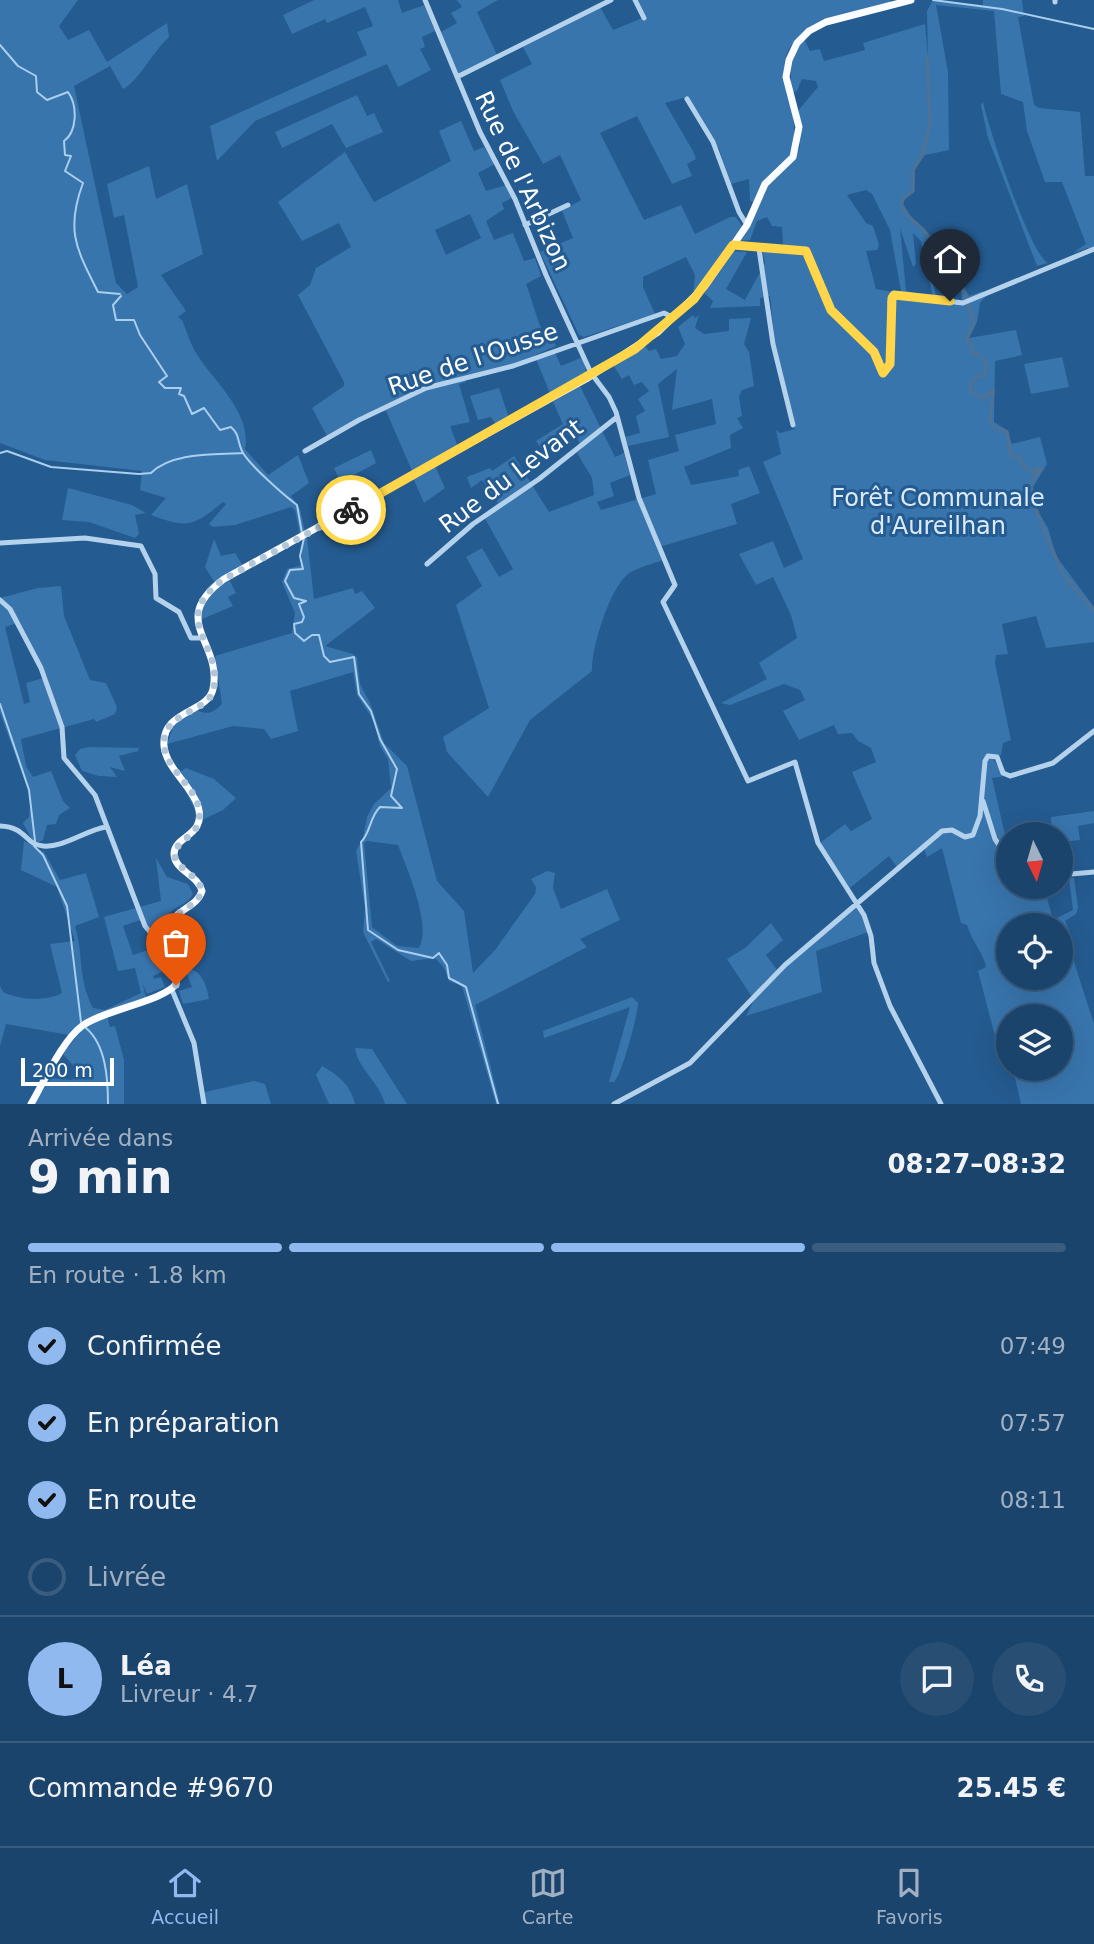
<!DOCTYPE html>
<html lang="fr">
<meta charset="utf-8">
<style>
body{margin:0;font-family:"DejaVu Sans",sans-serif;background:#284e74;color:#f1f3f6;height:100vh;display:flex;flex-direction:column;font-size:26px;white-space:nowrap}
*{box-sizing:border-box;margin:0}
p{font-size:23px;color:#a0b0c2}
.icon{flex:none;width:38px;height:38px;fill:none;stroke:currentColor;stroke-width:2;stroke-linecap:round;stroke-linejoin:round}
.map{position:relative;height:1104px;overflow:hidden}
.sheet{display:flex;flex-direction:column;background:#1b446c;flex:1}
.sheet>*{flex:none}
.needle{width:46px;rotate:175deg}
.tools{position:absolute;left:996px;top:822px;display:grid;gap:14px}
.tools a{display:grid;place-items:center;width:77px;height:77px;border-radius:50%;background:#1b446c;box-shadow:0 7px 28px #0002,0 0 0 2px #395c7f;font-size:35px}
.scale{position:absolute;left:21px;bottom:18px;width:93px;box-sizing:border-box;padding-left:7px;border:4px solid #fff;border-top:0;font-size:19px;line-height:24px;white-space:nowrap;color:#fff;-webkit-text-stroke:5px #245b90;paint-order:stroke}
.pin{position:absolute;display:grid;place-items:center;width:60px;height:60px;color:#fff;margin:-72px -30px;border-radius:50% 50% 50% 0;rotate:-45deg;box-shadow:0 0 7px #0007}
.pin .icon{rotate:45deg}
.courier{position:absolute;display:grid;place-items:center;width:70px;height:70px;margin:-35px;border:5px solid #ffd54a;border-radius:50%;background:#fff;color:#222;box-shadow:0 2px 9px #0007}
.head em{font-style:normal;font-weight:700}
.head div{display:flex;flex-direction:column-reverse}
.head{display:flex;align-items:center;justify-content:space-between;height:119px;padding:0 28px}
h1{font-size:46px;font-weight:700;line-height:52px}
.bar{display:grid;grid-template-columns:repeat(4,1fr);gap:10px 7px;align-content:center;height:84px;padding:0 28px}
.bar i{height:9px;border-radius:5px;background:#395c7f}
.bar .selected{background:#90b9f0}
.bar p{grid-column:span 4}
.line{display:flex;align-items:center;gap:18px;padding:0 28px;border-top:2px solid #395c7f}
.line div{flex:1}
.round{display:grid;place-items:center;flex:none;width:74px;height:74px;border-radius:37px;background:#284e74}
ol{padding:0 28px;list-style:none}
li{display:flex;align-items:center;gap:21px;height:77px}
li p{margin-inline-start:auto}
li .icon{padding:7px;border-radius:50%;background:#90b9f0;color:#111;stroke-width:4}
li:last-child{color:#a0b0c2}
li i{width:38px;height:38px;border:4px solid #395c7f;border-radius:50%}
.tabs{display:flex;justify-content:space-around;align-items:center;height:98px;border-top:2px solid #395c7f;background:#1b446c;font-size:19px;color:#a0b0c2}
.tabs a{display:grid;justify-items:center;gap:4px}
.tabs .selected{color:#90b9f0}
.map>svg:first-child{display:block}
</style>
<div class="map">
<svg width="1094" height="1104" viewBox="0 0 1094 1104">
<rect width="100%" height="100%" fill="#245b90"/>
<path fill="#3875ad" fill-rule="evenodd" d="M0 0H78L59 26 68 40 89 30 107 62 167 23 169 37C154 50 138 82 123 89L110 66 74 86 116 283 127 294 138 287 124 215 114 218 107 184 149 166 156 199 187 184 203 254 161 275 186 311 178 317 182 320C187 332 191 346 198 356 215 382 252 414 245 449L268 475 298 455 309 483 291 496 300 509 305 532 300 535 295 510 291 507 235 525 213 527 209 524 226 504 223 502C194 526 188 529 151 515L166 498 140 490 142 471 45 460 0 443Z
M314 0H398L402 13 424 5 435 31 422 37 425 47 420 49 431 70 398 87 387 64 255 121 217 161 210 126 367 55 357 32 373 26 365 7 327 23 325 19 292 34 283 15Z
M457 0H498L477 12 498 57 459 76 441 32 457 23 451 13 462 7Z
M636 0H890L892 3C858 12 778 23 785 73 790 101 798 124 792 153 790 164 774 170 767 179 762 186 759 196 755 203L750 201 749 179 731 184 719 149 687 97 665 103 693 151 696 159 687 164 692 176 672 184 637 116 600 133 644 220 681 205 695 234 730 217H736L742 226 693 295 695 275 686 257 643 277V287L655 314 584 337 579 335 540 252 573 238 562 211 581 200 560 155 543 164 513 111 500 80 532 64 522 45 599 5 613 30 645 17Z
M933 0 983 5V0H1022L1024 16 1018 17 1034 105 1039 108 1080 112 1085 176H1094V251L1088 248 1073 253 1086 244 1062 182H1045L1027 131 1023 102 1001 94 994 11 936 5 948 72 949 150 925 155 915 169 914 192 902 202 910 215 946 254 974 241V245L949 259 969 296 983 291 986 296 980 303 977 322 969 338 1016 330 1022 355 995 361 994 422 1007 430 1012 444 1040 437 1047 464 1033 487 1039 513 1048 528 1056 556 1094 607V642L1046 648 1036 616 1002 624 1008 654 996 655 995 663 1011 740 1003 743 1001 755 984 760 981 781 986 761 992 758 1005 776 992 778 1008 848V887H1044L1053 920 1073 910 1069 878H1074L1078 907 1076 914 1065 921 1069 930 1067 940 1094 1024V1104H1021L1013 1069H1060V1017H1008V1055H1000L978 971 986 967C984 954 971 940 967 925L961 923 942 848 927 857 924 849 899 870 889 856 850 888 820 843 845 824 851 831 872 819 852 772 876 762 871 748 858 741 852 733 838 734 834 725 799 740 783 711 805 700 800 690 784 684 730 705 721 703 767 679 759 663 797 638 791 615 773 577 756 585 739 554 773 541 784 568 803 559 763 462 781 454 776 430 780 433 795 429 775 344 770 296 760 298V306L710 308 713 301 703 292 731 251 747 252 726 289 745 300 765 263 762 250 783 246 782 227 772 226 767 217 757 221 750 240 738 241 771 180 795 158 800 147 797 112 818 87 816 81 802 79 797 91 791 93V56L804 39 810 51 820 49 824 61 865 50 863 43 925 24 928 58 927 11ZM866 190 872 194 890 230 901 291 898 293 876 289 866 251 877 250 879 245 873 226 866 223 847 195ZM900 228 913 267 916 264 913 233 921 241 933 297 906 291ZM924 242C940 256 963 277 962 300L936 296ZM1008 926H1060V978H1008Z
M357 95 367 116 374 113 383 132 346 148 332 124 282 148 275 132Z
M983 102C988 127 1031 256 1048 263L1037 266 988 138 981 105Z
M461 121 474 151 484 147 495 164 478 173 486 191 506 185 512 198 502 203 504 209 486 221 494 240 513 233 524 261 535 258 541 276 526 284C534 305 538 326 549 344L555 343 556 346 517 363 464 377 466 382 459 384 470 422 450 426 458 447 413 473 386 411 363 415 327 436 312 408 344 386V382L298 295 310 285 316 268 351 247 339 223 302 241 278 202 345 152 374 202 451 161 439 131ZM470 214 481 238 446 255 435 230Z
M693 315 695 318 699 315 695 328 704 334 729 331V319L751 318 744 344 749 352 754 386 742 390 739 396 742 416 737 418 743 428 730 435 731 448 684 467 691 485 739 476 738 470 749 466 760 493 731 504 737 524 659 547 665 559C654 564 638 567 628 574 610 588 591 648 592 671L530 720 488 797 447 752 443 737 489 708 456 605 482 586 466 557 482 548 499 577 513 569 483 515 498 503 482 480 471 488 467 477 490 468 492 471 514 456 549 512 594 495 592 478 577 453 582 448 573 430 543 451 536 441 563 424 553 402 580 386 615 457 624 453 630 475 610 483 614 496 597 502 601 510 656 494 648 460 679 451 675 435 716 424 712 399 672 410 677 369 658 384 669 437 628 446 625 437 640 433 636 416 645 411 638 399 649 391 642 382 634 385 629 375 622 379 613 365 645 346 649 351 656 349 661 359 677 356 685 344 678 327Z
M555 353 561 366 583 357 587 376 551 396 536 359Z
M1062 357 1069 387 1031 394 1024 364Z
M499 388 509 418 496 425 491 417 478 420 470 396Z
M371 450 376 463 354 475 359 486 346 493 334 468Z
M435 466 445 488 424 503 413 478Z
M68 488 132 505 146 513 135 515 139 534 135 538 89 522 62 520Z
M307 537 314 599 353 588 355 594 362 591 375 608 325 646 353 654 357 658 360 684 370 703 384 743 407 766 437 881 464 911 473 973 495 950 535 894 536 887 531 879 547 871 555 873 553 888 561 909 607 889 620 920 580 939 587 947 475 1005 500 1104H496L462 986 449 981 444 968 435 958 411 961 376 939 371 942 390 981 388 982 363 932 365 908 356 851 363 838 367 817 374 804 391 788 388 759 380 746 374 721 357 695 353 672 290 691 298 731 271 739 264 729 233 726 167 744 174 725 195 709C207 716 213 713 222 704L215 656 292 633 295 613 282 582 287 569 302 565V539ZM367 841 398 845C407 869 432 925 419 948L397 946 372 927 364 843Z
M214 539 221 556 235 553 243 566 215 583 205 567Z
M229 579 236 593 228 597 233 606 200 620C204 599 212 592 229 579Z
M61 586 64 616 90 680 106 683 117 707 115 714 96 722 94 719 21 739 26 766 33 777 51 771 63 801 70 808 59 815 56 824 47 825 43 840 38 843 31 838 23 823 29 817 31 798 0 713V598L38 588ZM20 622 47 677 26 683 30 702 24 704 5 627Z
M89 747 139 748 138 751 119 756 125 771 110 767 117 777 99 776 82 771 75 755 80 749Z
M186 768 214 779 236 798 223 810 200 821 180 779V772Z
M1094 811V823L1078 826 1080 840 1061 842 1060 835H1052L1051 817Z
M24 841 44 852 60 880 86 873 99 917 75 926C84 957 77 976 93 1008L105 1010 141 993 135 968 118 971 104 917 161 901 156 858 167 877 188 884 193 894C187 906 171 906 166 919L170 922 172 967 153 976 154 979 161 977 165 987 147 994 142 982 146 997 106 1011 69 1035 6 1024 0 1046V986L3 992C20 1000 45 1002 62 993L50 944 75 941 57 887 21 870ZM143 919 148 927 154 928 160 946 133 955 123 926Z
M858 905 868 932 816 951 822 992 746 1016 754 1000 727 959 745 948 771 923 783 940 766 955 777 970Z
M184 967C202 970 206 983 209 999L183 1004 179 991 192 987Z
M632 997 638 1003C638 1015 621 1077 614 1082H609L630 1007 544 1038 543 1031Z
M107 1015 110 1027 115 1026 124 1060V1104H34L51 1078 72 1080 78 1071 63 1054 83 1028Z
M355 1048 372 1049 407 1104H385C380 1083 358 1069 355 1048Z
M322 1066C338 1075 351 1085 355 1104H329L316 1075Z
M254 1081 265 1084 271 1104H205V1092Z"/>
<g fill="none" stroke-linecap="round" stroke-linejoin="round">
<path stroke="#aaceed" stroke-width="2" d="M933 0 1002 9 1094 29
M0 45 18 66 36 76 37 92 47 100 68 92C78 106 77 132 64 141L65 155 71 156 65 171 83 183C65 231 77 250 98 292L120 294
M121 296 113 305 116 320H134L140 335 167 376 159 382 165 388H181L179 394 184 396 192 414 204 408 220 430 231 427C240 435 237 441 242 451 248 464 285 496 297 505L302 533
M0 453 7 451 51 467 139 474 151 473C172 452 214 455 243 453
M304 538 300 556 303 569 290 570 285 581 294 598 306 601 299 604 304 617 302 622 294 624 295 633 304 641 312 635H319L324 656 330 662 354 657 359 694 371 711 380 739 397 769 391 796 402 808 380 807C369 818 371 832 361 842L368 930 398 950 433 958 439 953 447 965 449 978 466 987 498 1104
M0 704 29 790 35 841
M34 846 43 855 67 906 81 1022
M86 1028C106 1045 108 1079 108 1104"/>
<path stroke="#4c7297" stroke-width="3.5" d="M927 57 930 123 923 153 913 170V191L903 198 901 206C908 220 918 223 926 233 949 261 965 287 974 323L966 340 972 345 971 352 981 356 987 365 984 376 976 377 970 384 971 393 982 398 993 390 990 420 994 427 1007 432 1011 457 1020 456 1022 464 1034 474 1037 468H1042L1030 485 1035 507 1062 573 1094 611"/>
<path stroke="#b5d2ec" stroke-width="5" d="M425 0 480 132 515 199 546 275 591 373 609 397 616 412 639 498 675 585 663 602 748 781 795 762 818 843 864 915 871 936 874 963 890 1006 941 1104
M635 0 644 18
M1055 0V2
M457 77 611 0
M687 99 713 142 739 212 747 225
M525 225 568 205
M734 245 759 249 773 344 793 425
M759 249 806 251 831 310 874 352 885 373 890 364 892 346 890 302 894 295 963 303 1094 249
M305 451 359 420 426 388 513 366 664 313 674 318
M0 543 85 538 141 546 155 574 156 598 179 612 191 638H202
M427 564 473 524 539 479 617 417
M0 600 10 609 41 668 62 727 64 758 95 795 145 926 150 932 171 928
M983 801 995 839 1008 858
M0 826C27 827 25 845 43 846 63 848 86 830 106 827
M1060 875 1094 872
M172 990 194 1043 204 1104
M614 1104 690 1063 785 965 942 831 952 830 965 837 973 835 980 816 985 761 988 756 997 757 1003 773 1010 776 1053 763 1094 731"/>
<path stroke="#fafcff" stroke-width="7" d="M31 1104C44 1082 62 1041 82 1026 103 1010 164 1001 176 984 178 966 165 941 172 923 178 908 197 907 202 891 198 875 174 870 174 854 174 835 207 837 198 806 191 785 166 768 164 746 161 710 208 713 213 689 223 642 167 621 224 579L586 379 658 332 705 286 747 225 765 184 793 157 799 127 786 77 789 60 797 43 809 31 826 22 911 0"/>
</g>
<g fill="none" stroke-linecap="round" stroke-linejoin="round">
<path stroke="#b2c6d8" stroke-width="7" stroke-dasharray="0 12.6" d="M176 985C178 966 165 941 172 923 178 908 197 907 202 891 198 873 177 871 174 854 178 839 196 837 199 820 204 789 164 772 164 743 164 711 207 713 213 691 225 644 166 621 224 579L351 510"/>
<path stroke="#ffd54a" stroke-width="9" d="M351 510 635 349 694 299 733 245 806 251 831 310 874 352 883 373 890 364 892 298 894 295 950 301"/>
</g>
<g text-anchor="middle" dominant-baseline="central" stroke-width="6" stroke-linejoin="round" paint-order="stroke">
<g font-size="24" fill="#fff" stroke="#245b90">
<text transform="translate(523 181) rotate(65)">Rue de l'Arbizon</text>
<text transform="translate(473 359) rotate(-19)">Rue de l'Ousse</text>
<text transform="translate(511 476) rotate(-37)">Rue du Levant</text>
</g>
<g font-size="24" fill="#daeaf9" stroke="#245b90">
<text x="938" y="498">Forêt Communale<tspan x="938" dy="28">d'Aureilhan</tspan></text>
</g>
</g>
</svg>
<div class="tools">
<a><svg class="needle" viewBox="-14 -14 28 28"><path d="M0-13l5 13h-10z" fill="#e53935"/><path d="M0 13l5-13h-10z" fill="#a0b0c2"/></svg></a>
<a><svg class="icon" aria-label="locate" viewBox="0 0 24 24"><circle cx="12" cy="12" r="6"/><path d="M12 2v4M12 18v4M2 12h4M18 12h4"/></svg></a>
<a><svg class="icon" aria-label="layers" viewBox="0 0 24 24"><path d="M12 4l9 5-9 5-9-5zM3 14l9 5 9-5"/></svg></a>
</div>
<div class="scale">200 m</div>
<div class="pin" style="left:176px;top:985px;background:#ea580c"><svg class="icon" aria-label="bag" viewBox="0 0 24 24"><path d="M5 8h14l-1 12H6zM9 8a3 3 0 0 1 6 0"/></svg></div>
<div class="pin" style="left:950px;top:301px;background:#1f2937"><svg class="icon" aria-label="home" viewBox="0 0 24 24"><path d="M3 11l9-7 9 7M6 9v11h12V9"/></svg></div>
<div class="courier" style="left:351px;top:510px"><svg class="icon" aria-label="bike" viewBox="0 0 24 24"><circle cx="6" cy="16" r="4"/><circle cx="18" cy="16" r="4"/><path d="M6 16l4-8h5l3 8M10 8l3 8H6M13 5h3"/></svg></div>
</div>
<section class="sheet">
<div class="head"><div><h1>9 min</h1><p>Arrivée dans</p></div><em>08:27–08:32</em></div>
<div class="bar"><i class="selected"></i><i class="selected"></i><i class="selected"></i><i></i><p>En route · 1.8 km</p></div>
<ol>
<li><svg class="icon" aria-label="check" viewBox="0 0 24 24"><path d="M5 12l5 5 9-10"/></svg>Confirmée<p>07:49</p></li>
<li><svg class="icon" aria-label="check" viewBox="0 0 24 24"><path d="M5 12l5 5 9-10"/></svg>En préparation<p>07:57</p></li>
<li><svg class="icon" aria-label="check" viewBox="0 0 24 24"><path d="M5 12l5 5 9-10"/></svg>En route<p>08:11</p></li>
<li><i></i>Livrée</li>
</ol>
<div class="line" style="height:126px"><b class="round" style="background:#90b9f0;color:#111">L</b><div><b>Léa</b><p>Livreur · 4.7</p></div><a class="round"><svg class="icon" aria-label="chat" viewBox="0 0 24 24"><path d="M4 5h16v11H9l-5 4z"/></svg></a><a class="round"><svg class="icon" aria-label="phone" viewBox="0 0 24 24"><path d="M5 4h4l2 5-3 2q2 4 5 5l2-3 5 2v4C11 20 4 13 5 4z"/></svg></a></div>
<div class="line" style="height:91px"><div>Commande #9670</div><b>25.45 €</b></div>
</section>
<nav class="tabs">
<a class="selected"><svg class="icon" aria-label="home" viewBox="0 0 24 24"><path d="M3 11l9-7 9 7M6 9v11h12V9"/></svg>Accueil</a>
<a><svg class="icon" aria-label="map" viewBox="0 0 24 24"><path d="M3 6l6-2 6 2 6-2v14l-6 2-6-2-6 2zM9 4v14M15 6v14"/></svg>Carte</a>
<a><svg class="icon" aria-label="saved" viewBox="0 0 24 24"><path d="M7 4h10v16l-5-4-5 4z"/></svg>Favoris</a>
</nav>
